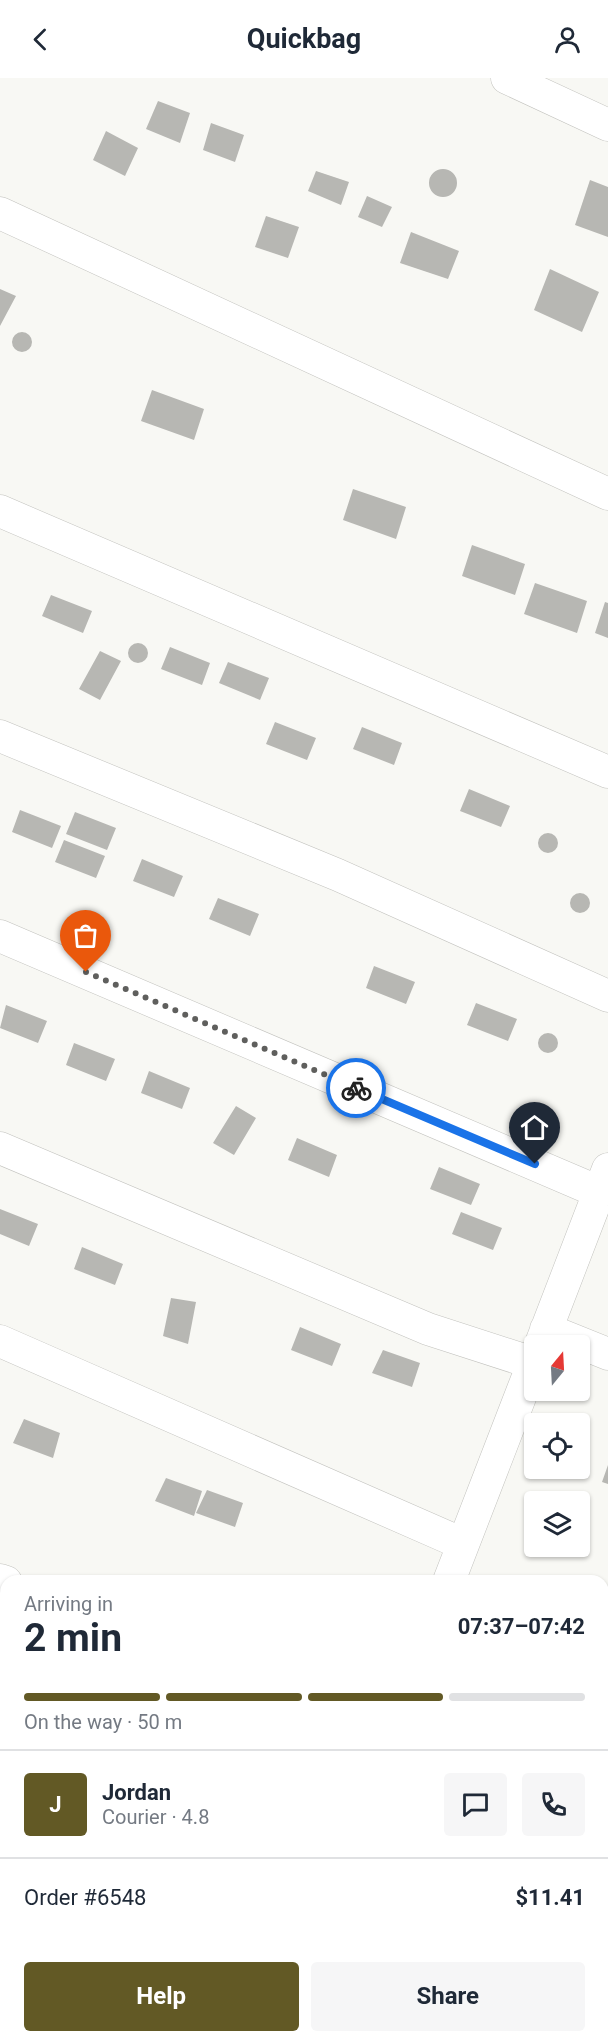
<!DOCTYPE html>
<meta charset="utf-8">
<style>
body{margin:0;font-family:Roboto,sans-serif;background:#f6f6f7;color:#1f2937;height:100vh;display:flex;flex-direction:column;font-size:22px;white-space:nowrap}
*{box-sizing:border-box;margin:0}
p{font-size:20px;color:#747a83}
.icon{flex:none;width:33px;height:33px;fill:none;stroke:currentColor;stroke-width:2;stroke-linecap:round;stroke-linejoin:round}
.map{position:relative;flex:1;overflow:hidden}
.panel{position:absolute;left:0px;top:1497px;width:609px;height:468px;display:flex;flex-direction:column;background:#fff;border-radius:18px 18px 0 0;box-shadow:0 2px 4px #0004}
.panel>*{flex:none}
.needle{width:39px;rotate:18deg}
.controls{position:absolute;left:524px;top:1257px;display:grid;gap:12px}
.controls a{display:grid;place-items:center;width:66px;height:66px;border-radius:6px;background:#fff;box-shadow:0 2px 4px #0004;font-size:30px}
.pin{position:absolute;display:grid;place-items:center;width:51px;height:51px;color:#fff;margin:-62px -26px;border-radius:50% 50% 50% 0;rotate:-45deg;box-shadow:0 0 6px #0007}
.pin .icon{rotate:45deg}
.courier{position:absolute;display:grid;place-items:center;width:60px;height:60px;margin:-30px;border:4px solid #1a73e8;border-radius:50%;background:#fff;color:#222;box-shadow:0 2px 8px #0007}
.summary em{font-style:normal;font-weight:700}
.summary div{display:flex;flex-direction:column-reverse}
.summary{display:flex;align-items:center;justify-content:space-between;height:102px;padding:0 24px}
h1{font-size:39px;font-weight:700;line-height:45px}
.bar{display:grid;grid-template-columns:repeat(4,1fr);gap:9px 6px;align-content:center;height:72px;padding:0 24px}
.bar i{height:8px;border-radius:4px;background:#e0e1e3}
.bar .active{background:#625925}
.bar p{grid-column:span 4}
.line{display:flex;align-items:center;gap:15px;padding:0 24px;border-top:2px solid #e0e1e3}
.line div{flex:1}
.round{display:grid;place-items:center;flex:none;width:63px;height:63px;border-radius:6px;background:#f6f6f7}
.primary-button{display:flex;gap:12px;margin-top:auto;padding:12px 24px}
.primary-button a{flex:1;height:69px;border-radius:6px;background:#625925;color:#fff;font-size:24px;font-weight:700;line-height:69px;text-align:center}
.primary-button a+a{background:#f6f6f7;color:#1f2937}
header{display:flex;justify-content:space-between;align-items:center;height:78px;padding:0 24px;background:#fff;font-size:27px;font-weight:700}
.map>svg:first-child{display:block}
</style>
<header><svg class="icon" aria-label="back" viewBox="0 0 24 24"><path d="M15 5l-7 7 7 7"/></svg>Quickbag<svg class="icon" aria-label="person" viewBox="0 0 24 24"><circle cx="12" cy="8" r="4"/><path d="M4 21q1-7 8-7t8 7"/></svg></header>
<div class="map">
<svg width="608" height="1965" viewBox="0 0 608 1965">
<rect width="100%" height="100%" fill="#f8f8f4"/>
<path fill="#b7b7b3" d="M158 23 190 35 180 65 146 51Z
M211 45 244 57 235 84 203 72Z
M106 53 138 70 125 98 93 82Z
M429 105a14 14 0 1 1 28 0a14 14 0 1 1-28 0Z
M316 93 349 104 341 127 308 113Z
M590 102 608 109V159L575 147Z
M367 118 392 129 382 149 358 139Z
M266 138 299 149 288 180 255 169Z
M411 154 459 173 448 201 400 185Z
M550 191 599 214 582 254 534 232Z
M0 211 16 218 0 248Z
M12 264a10 10 0 1 1 20 0a10 10 0 1 1-20 0Z
M152 312 204 331 194 362 141 343Z
M353 411 406 429 396 461 343 442Z
M472 467 525 486 515 517 462 498Z
M535 505 587 523 577 555 524 536Z
M51 517 92 533 83 555 42 538Z
M605 524 608 525V560L595 555Z
M128 575a10 10 0 1 1 20 0a10 10 0 1 1-20 0Z
M170 569 210 585 202 607 161 591Z
M100 573 121 583 100 622 79 611Z
M228 584 269 600 260 622 219 605Z
M275 644 316 660 307 682 266 666Z
M362 649 402 665 394 687 353 671Z
M469 711 510 728 501 749 460 733Z
M20 732 61 748 52 770 12 754Z
M75 734 116 750 107 772 66 756Z
M538 765a10 10 0 1 1 20 0a10 10 0 1 1-20 0Z
M64 762 105 778 96 800 55 784Z
M142 781 183 798 174 819 133 803Z
M570 825a10 10 0 1 1 20 0a10 10 0 1 1-20 0Z
M218 820 259 836 250 858 209 841Z
M374 888 415 904 406 926 366 910Z
M476 925 517 941 508 963 467 947Z
M6 927 47 943 38 965 0 950Z
M538 965a10 10 0 1 1 20 0a10 10 0 1 1-20 0Z
M74 965 115 981 106 1003 66 987Z
M149 993 190 1010 182 1031 141 1015Z
M236 1028 256 1040 234 1077 213 1065Z
M297 1060 337 1077 329 1099 288 1082Z
M439 1089 480 1106 471 1127 430 1111Z
M0 1131 38 1146 29 1168 0 1156Z
M461 1134 502 1150 493 1172 452 1156Z
M82 1169 123 1186 115 1207 74 1191Z
M171 1220 196 1224 188 1266 163 1258Z
M300 1249 341 1266 332 1288 291 1272Z
M383 1272 420 1285 412 1309 372 1295Z
M24 1341 60 1355 53 1380 13 1365Z
M608 1387V1406L602 1404Z
M166 1400 202 1413 194 1438 155 1423Z
M207 1412 243 1425 235 1449 196 1435Z
M535 1415 559 1423 534 1424V1449L525 1446Z
M579 1430 588 1433 580 1459H579Z
M0 1559 6 1562V1589L0 1587Z
M603 1617 608 1619 604 1645H603Z
M603 1847 608 1849V1884L603 1882Z"/>
<g fill="none" stroke-linecap="round" stroke-linejoin="round">
<g stroke="#c3c3bf" stroke-width="33">
<path id="street" d="M507 0 608 47
M0 135 608 416
M0 433 608 694
M0 658 338 797 608 918
M0 858 599 1114
M0 1070 428 1251 533 1285
M546 1251 608 1276
M0 1263 463 1466
M540 1268 608 1091
M0 1502 6 1504
M449 1503 534 1283
M603 1573 608 1575
M0 1741 6 1744
M603 1814 608 1816
M318 1959 333 1965
M271 1965 273 1959"/>
</g>
<use href="#street" stroke="#fff" stroke-width="32"/>
</g>
<g fill="none" stroke-linecap="round" stroke-linejoin="round">
<path stroke="#5f5f5d" stroke-width="6" stroke-dasharray="0 10.8" d="M86 894 356 1010"/>
<path stroke="#1a73e8" stroke-width="8" d="M356 1010 535 1086"/>
</g>
</svg>
<div class="controls">
<a><svg class="needle" viewBox="-14 -14 28 28"><path d="M0-13l5 13h-10z" fill="#e53935"/><path d="M0 13l5-13h-10z" fill="#747a83"/></svg></a>
<a><svg class="icon" aria-label="locate" viewBox="0 0 24 24"><circle cx="12" cy="12" r="6"/><path d="M12 2v4M12 18v4M2 12h4M18 12h4"/></svg></a>
<a><svg class="icon" aria-label="layers" viewBox="0 0 24 24"><path d="M12 4l9 5-9 5-9-5zM3 14l9 5 9-5"/></svg></a>
</div>
<div class="pin" style="left:86px;top:894px;background:#ea580c"><svg class="icon" aria-label="bag" viewBox="0 0 24 24"><path d="M5 8h14l-1 12H6zM9 8a3 3 0 0 1 6 0"/></svg></div>
<div class="pin" style="left:535px;top:1086px;background:#1f2937"><svg class="icon" aria-label="home" viewBox="0 0 24 24"><path d="M3 11l9-7 9 7M6 9v11h12V9"/></svg></div>
<div class="courier" style="left:356px;top:1010px"><svg class="icon" aria-label="bike" viewBox="0 0 24 24"><circle cx="6" cy="16" r="4"/><circle cx="18" cy="16" r="4"/><path d="M6 16l4-8h5l3 8M10 8l3 8H6M13 5h3"/></svg></div>
<section class="panel">
<div class="summary"><div><h1>2 min</h1><p>Arriving in</p></div><em>07:37–07:42</em></div>
<div class="bar"><i class="active"></i><i class="active"></i><i class="active"></i><i></i><p>On the way · 50 m</p></div>
<div class="line" style="height:108px"><b class="round" style="background:#625925;color:#fff">J</b><div><b>Jordan</b><p>Courier · 4.8</p></div><a class="round"><svg class="icon" aria-label="chat" viewBox="0 0 24 24"><path d="M4 5h16v11H9l-5 4z"/></svg></a><a class="round"><svg class="icon" aria-label="phone" viewBox="0 0 24 24"><path d="M5 4h4l2 5-3 2q2 4 5 5l2-3 5 2v4C11 20 4 13 5 4z"/></svg></a></div>
<div class="line" style="height:78px"><div>Order #6548</div><b>$11.41</b></div>
<div class="primary-button"><a>Help</a><a>Share</a></div>
</section>
</div>
